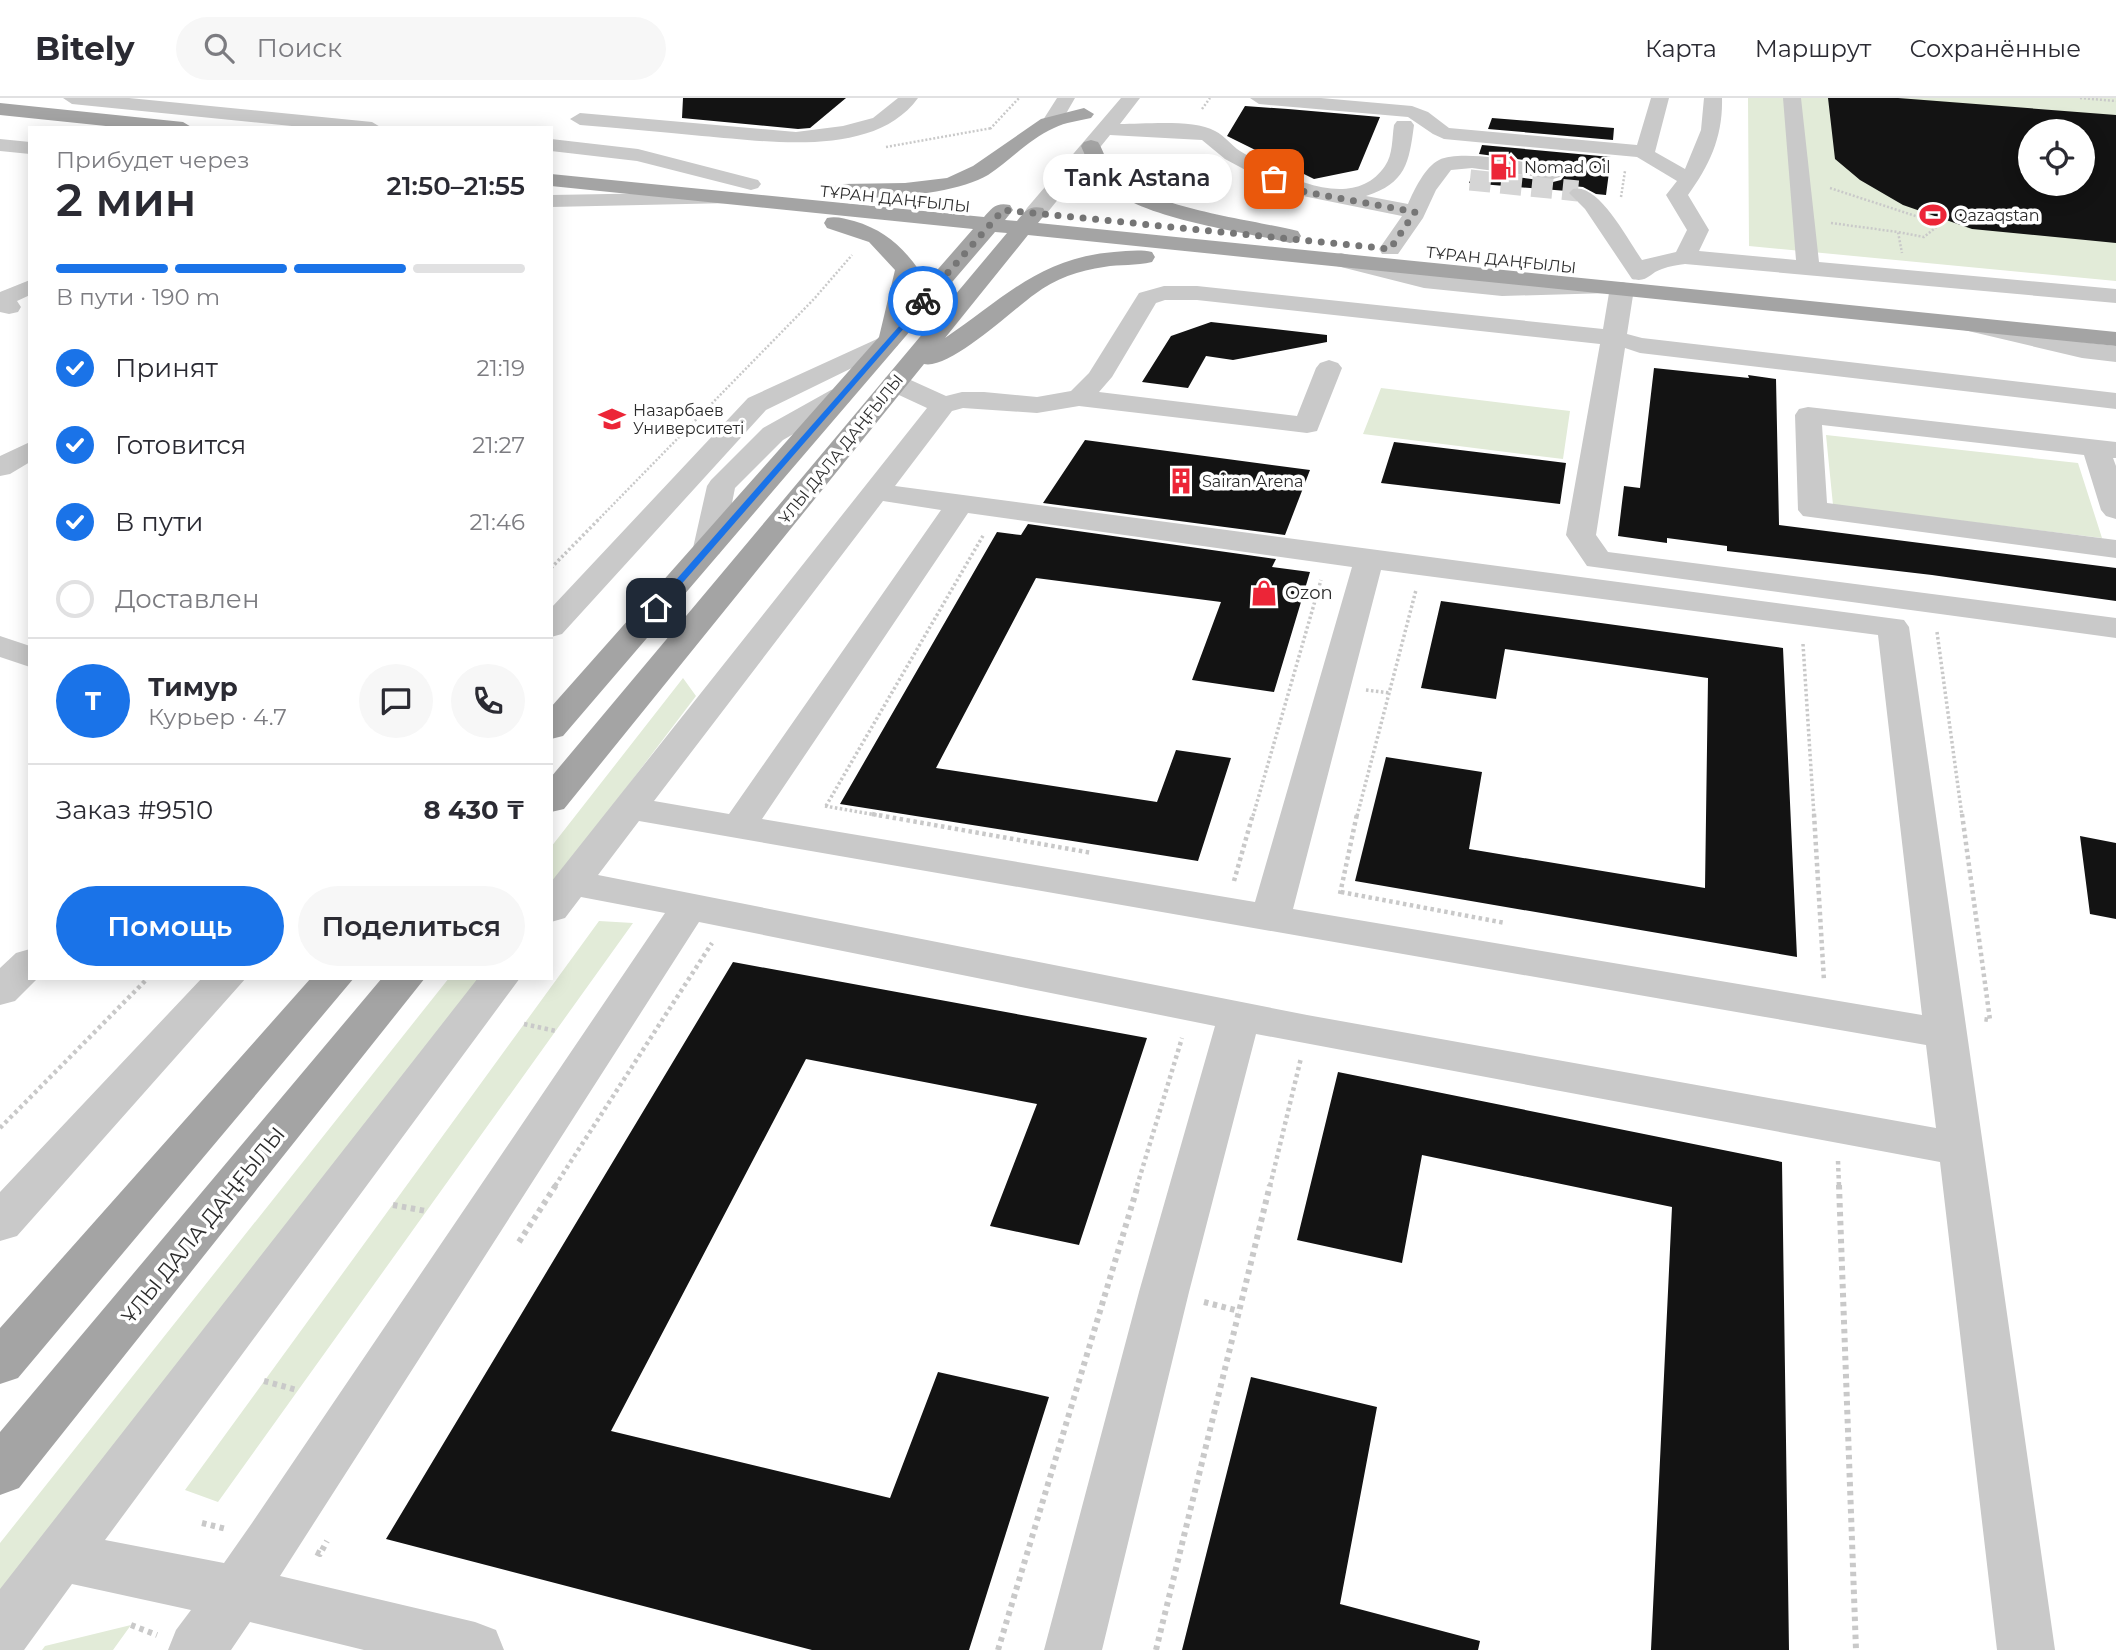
<!DOCTYPE html>
<html lang="ru">
<meta charset="utf-8">
<style>
body{margin:0;font-family:Montserrat,sans-serif;background:#f7f7f7;color:#2b2b33;height:100vh;display:flex;flex-direction:column;font-size:26px;white-space:nowrap}
*{box-sizing:border-box;margin:0}
p{font-size:23px;color:#7c7c81}
.icon{flex:none;width:38px;height:38px;fill:none;stroke:currentColor;stroke-width:2;stroke-linecap:round;stroke-linejoin:round}
.map{position:relative;flex:1;overflow:hidden}
.panel{position:absolute;left:28px;top:28px;width:525px;height:854px;display:flex;flex-direction:column;background:#fff;border-radius:0px;box-shadow:0 4px 18px #0003}
.panel>*{flex:none}
.controls{position:absolute;left:2018px;top:21px;display:grid;gap:14px}
.controls a{display:grid;place-items:center;width:77px;height:77px;border-radius:50%;background:#fff;box-shadow:0 4px 18px #0003;font-size:35px}
.pin{position:absolute;display:grid;place-items:center;width:60px;height:60px;color:#fff;margin:-30px;border-radius:14px;box-shadow:0 4px 10px #0006}
.courier{position:absolute;display:grid;place-items:center;width:70px;height:70px;margin:-35px;border:5px solid #1a73e8;border-radius:50%;background:#fff;color:#222;box-shadow:0 2px 9px #0007}
.bubble{position:absolute;height:49px;border-radius:24px;background:#fff;box-shadow:0 4px 18px #0003;font-size:23px;font-weight:600;line-height:49px;text-align:center}
.headline em{font-style:normal;font-weight:600}
.headline div{display:flex;flex-direction:column-reverse}
.headline{display:flex;align-items:center;justify-content:space-between;height:119px;padding:0 28px}
h1{font-size:46px;font-weight:600;line-height:52px}
.bar{display:grid;grid-template-columns:repeat(4,1fr);gap:10px 7px;align-content:center;height:84px;padding:0 28px}
.bar i{height:9px;border-radius:5px;background:#e1e1e2}
.bar .on{background:#1a73e8}
.bar p{grid-column:span 4}
.line{display:flex;align-items:center;gap:18px;padding:0 28px;border-top:2px solid #e1e1e2}
.line div{flex:1}
.round{display:grid;place-items:center;flex:none;width:74px;height:74px;border-radius:37px;background:#f7f7f7}
ol{padding:0 28px;list-style:none}
li{display:flex;align-items:center;gap:21px;height:77px}
li p{margin-inline-start:auto}
li .icon{padding:7px;border-radius:50%;background:#1a73e8;color:#fff;stroke-width:4}
li:last-child{color:#7c7c81}
li i{width:38px;height:38px;border:4px solid #e1e1e2;border-radius:50%}
.primary-button{display:flex;gap:14px;margin-top:auto;padding:14px 28px}
.primary-button a{flex:1;height:80px;border-radius:42px;background:#1a73e8;color:#fff;font-size:28px;font-weight:600;line-height:80px;text-align:center}
.primary-button a+a{background:#f7f7f7;color:#2b2b33}
header{display:flex;align-items:center;gap:42px;box-sizing:border-box;height:98px;padding:0 35px;background:#fff;border-bottom:2px solid #e1e1e2}
header strong{font-size:33px}
nav{display:flex;gap:38px;margin-inline-start:auto;font-size:24px}
.search{width:490px;height:63px;background:#f7f7f7;display:flex;align-items:center;gap:18px;box-sizing:border-box;padding:0 24px;border-radius:38px;color:#7c7c81;font-size:26px}
.map>svg:first-child{display:block}
</style>
<header>
<strong>Bitely</strong>
<div class="search"><svg class="icon" aria-label="search" viewBox="0 0 24 24"><circle cx="10" cy="10" r="6"/><path d="M15 15l6 6"/></svg>Поиск</div>
<nav><a>Карта</a><a>Маршрут</a><a>Сохранённые</a></nav>
</header>
<div class="map">
<svg width="2116" height="1552" viewBox="0 0 2116 1552">
<rect width="100%" height="100%" fill="#fff"/>
<path fill="#e2ebd8" fill-rule="evenodd" d="M1748 0H2116V183L1749 148ZM2030 33H2082V86H2030Z
M1381 290 1570 313 1563 361 1363 336Z
M1826 337 2078 365 2102 440 1833 407Z
M683 580 696 598 551 789V749Z
M599 823 633 825 218 1404 185 1392Z
M449 880H482L0 1504V1445Z
M131 1527 113 1552H42L45 1548Z"/>
<path fill="#131313" fill-rule="evenodd" d="M683 0H846L810 30 798 31 682 20Z
M1828 0H1898L2116 17V145L1972 131 1903 107 1860 82 1835 61ZM2030 33H2082V86H2030Z
M1245 8 1288 11 1380 19 1358 72 1314 81 1227 38Z
M1492 20 1614 30 1613 42 1488 31Z
M1482 47 1611 59 1606 97 1596 96 1583 89 1573 88 1567 93 1469 85 1474 73 1553 84 1561 82 1565 77 1562 69 1554 66 1479 56Z
M1211 224 1327 237V244L1233 262 1206 258 1188 290 1142 284 1171 238Z
M1654 270 1749 280 1748 277 1776 281 1779 427 2116 470V503L1932 477 1727 453V448L1667 440V445L1618 438 1624 388 1640 390Z
M1085 342 1310 372 1285 437 1043 405Z
M1394 344 1566 365 1560 406 1381 385Z
M1028 426 1276 461 1272 469 1310 474 1274 594 1192 582 1221 504 1036 480 936 670 1157 704 1176 652 1231 660 1198 763 840 706 997 434 1021 437Z
M1441 503 1783 550 1797 859 1355 783 1386 659 1482 674 1469 751 1705 790 1708 580 1505 551 1496 601 1421 590Z
M2080 738 2116 745V821L2090 816Z
M733 864 1147 940 1079 1147 990 1128 1037 1006 806 961 611 1333 890 1400 938 1274 1049 1299 969 1552H812L386 1441Z
M1338 974 1782 1064 1789 1552H1651L1672 1109 1422 1057 1402 1165 1297 1142Z
M1251 1279 1377 1309 1340 1506 1480 1543 1478 1552H1182Z"/>
<g fill="none" stroke-linecap="round" stroke-linejoin="round">
<path stroke="#d5d5d5" stroke-width="21" stroke-dasharray="21 10" stroke-linecap="butt" d="M1470 82 1578 93"/>
<path stroke="#c9c9c9" stroke-width="2.5" stroke-dasharray="2 2" stroke-linecap="butt" d="M2080 0 2116 3
M1202 11 1210 0
M990 31 1019 0
M886 49 992 30
M1152 78 1168 57
M1830 90 1940 126 1924 139 1898 134
M1621 99 1625 73
M1831 125 1898 134 1902 155
M597 423 814 201 852 157"/>
<path stroke="#c9c9c9" stroke-width="3.5" stroke-dasharray="2.5 2.5" stroke-linecap="butt" d="M551 470 599 421
M1937 534 1962 718
M1803 546 1814 718
M1366 592 1390 595
M825 708 882 718
M826 708 984 436
M1253 718 1321 482
M1357 718 1416 492"/>
<path stroke="#c9c9c9" stroke-width="4.5" stroke-dasharray="3.5 3.5" stroke-linecap="butt" d="M872 716 1092 755
M1814 716 1824 883
M1962 716 1990 922 1982 921
M1234 783 1253 716
M1341 794 1505 825
M1340 796 1357 716
M524 926 556 933
M0 1030 148 880
M1838 1063 1839 1088
M555 1088 712 845
M1137 1088 1182 940
M1270 1088 1301 960"/>
<path stroke="#c9c9c9" stroke-width="6" stroke-dasharray="4.5 4.5" stroke-linecap="butt" d="M1839 1087 1856 1552
M393 1107 426 1113
M519 1144 556 1087
M1204 1204 1239 1213
M264 1283 297 1292
M202 1425 226 1431
M316 1454 320 1456 327 1443
M131 1527 157 1537
M998 1552 1138 1087
M1156 1552 1270 1087"/>
<path fill="#c9c9c9" fill-rule="evenodd" d="M63 0H129L372 24 382 30H312L72 6Z
M898 0H918C874 61 767 43 702 38 661 34 621 30 580 27L570 21 580 15 796 34 843 28 873 20Z
M1057 0H1075L1060 26H1046L1043 22Z
M1121 0H1140L1120 26C1145 26 1194 21 1215 33 1225 38 1232 48 1240 53 1277 76 1352 117 1385 68 1393 57 1392 40 1394 27L1397 23H1411L1414 27C1409 65 1406 85 1366 98L1408 106C1414 92 1425 69 1439 62 1462 51 1527 65 1553 69L1560 71 1563 75 1560 79 1553 81 1472 70 1451 72 1436 92 1423 120 1398 156H1382L1379 151 1402 118 1288 95 1225 61 1202 42 1110 37 1043 120H1027L1024 115 1027 110Z
M1250 0H1321L1412 8 1428 14 1449 30 1637 47 1651 0H1669L1655 54 1685 71 1701 32 1704 0H1722C1723 38 1710 67 1688 97L1709 132 1699 153 1796 162 1783 0H1801L1819 164 2116 191V205L1685 166C1678 167 1670 168 1662 171 1649 175 1648 185 1632 181L1585 111 1569 95 1573 91C1598 84 1628 142 1642 162L1676 154 1687 132 1666 97 1677 83 1637 59 1444 41 1433 36 1408 19 1259 6Z
M0 41 30 44V56L0 53Z
M551 41 638 51 758 82 761 86 758 90 751 92 637 63 551 53Z
M723 94 731 95 734 100 731 105 551 109V97Z
M1341 155 1424 176 1502 184 1602 183 1612 188 1622 184 1630 186 1634 191 1627 236 1642 240 2116 295V311L1640 255 1625 250 1596 437 1608 454 2116 520V540L1587 468 1566 437 1600 246 1197 202H1165L1156 205 1112 279 1099 294 1297 318 1316 270 1320 265 1329 262 1338 265 1342 270 1317 333 1307 335 1079 308 1037 315 963 310 952 313 895 388 1904 522 1909 529 2055 1552H1997L1940 1064 1256 936 1189 1194 1102 1552H1044L1139 1194 1215 928 699 824 280 1478 475 1524 496 1532 504 1552H364L250 1524 231 1552H168L176 1532 191 1512 72 1486 24 1552H0V1491L478 880H520L105 1442 224 1465 252 1425 665 815 581 799 565 820 551 824V784L927 310 886 291 882 285 886 279 895 277 904 279 946 298 962 294H984L1037 299 1071 293 1089 275 1139 195 1164 188H1197L1603 231 1609 195 1502 198 1424 190 1333 167 1330 162 1333 157ZM883 403 941 412 729 716 654 703ZM968 415 1352 469 1255 804 762 721ZM1381 472 1878 537 1922 917 1293 811ZM639 723 1926 947 1936 1030 1307 917 598 777Z
M30 182V197L17 203 21 209 18 214 9 216 0 214V194Z
M1973 220 2082 244 2116 248V264L2082 260 1964 232 1961 227 1964 222Z
M888 236 897 238 900 243 897 248 766 312 562 536 551 539V510L748 300Z
M840 290 849 292 853 298 849 304 783 342 735 390 723 450 719 456 708 459 697 456 693 450 707 388 711 382 763 330 831 292Z
M1808 309 2116 344V360H2113L2116 368V421L2106 418 2101 412 2084 357 1822 327 1827 405 2116 442V460L1803 418 1798 412 1795 317 1799 311Z
M30 344V364L10 376 0 378V358Z
M0 538 30 548V569L0 559Z
M30 851V880H38L15 903 0 907V870L16 855Z
M202 880H246L17 1138 0 1143V1094Z"/>
<path fill="#a4a4a4" fill-rule="evenodd" d="M0 5 183 24 193 30H125L0 17Z
M1084 10 1094 16 1091 20C1078 23 1066 24 1054 30 1029 41 1011 62 988 77 956 96 871 105 835 96L831 92 835 88 842 86 905 85 947 80 973 68 1041 21Z
M1091 42 1098 44C1104 53 1106 65 1113 73 1145 110 1250 121 1298 133L1301 138 1298 143 1290 145C1238 132 1134 121 1099 81 1090 72 1086 59 1081 48L1084 44Z
M551 76 984 119C992 110 996 104 1010 107L1013 112 1005 122 1017 123C1025 113 1029 107 1043 110L1046 115 1038 125 2116 234V248L1028 137 945 240C1003 201 1039 160 1114 154 1127 153 1140 151 1152 154L1155 159 1152 164C1136 168 1120 166 1104 169 1080 172 1054 181 1035 196 1012 212 950 272 924 266L564 711 551 714V679L1007 135 995 134 563 638 551 641V609L879 239 895 172 869 144 827 130 824 125 827 120C837 118 845 121 854 123 884 132 901 147 919 172L911 202 973 131 551 88Z
M311 880H354L18 1280 0 1286V1230Z
M382 880H425L19 1390 0 1397V1334Z"/>
</g>
<path fill="#1a73e8" d="M923 201 926 205 659 512H653V508Z"/>
<g fill="none" stroke-linecap="round" stroke-linejoin="round">
<path stroke="#767676" stroke-width="7" stroke-dasharray="0 12.6" d="M923 203 1003 112 1390 151 1415 114 1305 94 1274 81"/>
</g>
<defs>
<g id="fuel-bare" transform="scale(2.1)"><path d="M-5.5-6h7V0h2V4h1.3V-2.5L3-4.5l.8-.8L6-3V5H2.5V1h-1V6h-7ZM-4.2-4.7v3.2H.2V-4.7Z" fill="#ec2537" stroke="#fff" stroke-width="2.5" paint-order="stroke"/></g>
<g id="stadium-bare" transform="scale(2.1)"><path d="M0-5a6.5 5 0 1 0 0 10a6.5 5 0 1 0 0-10ZM-3.5-1.8h7v3.6h-7Z" fill="#ec2537" stroke="#fff" stroke-width="2.5" paint-order="stroke"/></g>
<g id="university-bare" transform="scale(2.1)"><path d="M0-5L7-2L0 1L-7-2ZM-4 1L0 2.5L4 1V4Q0 6-4 4Z" fill="#ec2537" stroke="#fff" stroke-width="2.5" paint-order="stroke"/></g>
<g id="building-bare" transform="scale(2.1)"><path d="M-4-6H4V6H1V3H-1V6H-4ZM-2.5-4.3h1.7v1.8h-1.7ZM.8-4.3h1.7v1.8H.8ZM-2.5-1h1.7V.8h-1.7ZM.8-1h1.7V.8H.8Z" fill="#ec2537" stroke="#fff" stroke-width="2.5" paint-order="stroke"/></g>
<g id="shop-bare" transform="scale(2.1)"><path d="M-5-2.5h2.3a2.7 3.5 0 0 1 5.4 0H5L5.5 6h-11ZM-1.5-2.5h3a1.5 2.3 0 0 0-3 0Z" fill="#ec2537" stroke="#fff" stroke-width="2.5" paint-order="stroke"/></g>
</defs>
<g fill-rule="evenodd">
<use href="#fuel-bare" x="1503" y="69"/>
<use href="#stadium-bare" x="1933" y="117"/>
<use href="#university-bare" x="612" y="321"/>
<use href="#building-bare" x="1181" y="383"/>
<use href="#shop-bare" x="1264" y="495"/>
</g>
<g text-anchor="middle" dominant-baseline="central" stroke-width="7" stroke-linejoin="round" paint-order="stroke">
<g font-size="16" fill="#2c2c2c" stroke="#fff" text-anchor="start">
<text x="1524" y="69">Nomad Oil</text>
<text x="1954" y="117">Qazaqstan</text>
<text x="633" y="312">Назарбаев<tspan x="633" dy="18">Университеті</tspan></text>
<text x="1202" y="383">Sairan Arena</text>
</g>
<g font-size="16" fill="#2c2c2c" stroke="#fff">
<text transform="translate(895 101) rotate(6)">ТҰРАН ДАҢҒЫЛЫ</text>
<text transform="translate(1501 162) rotate(6)">ТҰРАН ДАҢҒЫЛЫ</text>
<text transform="translate(841 351) rotate(-51)">ҰЛЫ ДАЛА ДАҢҒЫЛЫ</text>
</g>
<g font-size="18" fill="#2c2c2c" stroke="#fff" text-anchor="start">
<text x="1285" y="495">Ozon</text>
</g>
<g font-size="21" fill="#2c2c2c" stroke="#fff">
<text transform="translate(203 1127) rotate(-51)">ҰЛЫ ДАЛА ДАҢҒЫЛЫ</text>
</g>
</g>
</svg>
<div class="controls">
<a><svg class="icon" aria-label="locate" viewBox="0 0 24 24"><circle cx="12" cy="12" r="6"/><path d="M12 2v4M12 18v4M2 12h4M18 12h4"/></svg></a>
</div>
<div class="pin" style="left:1274px;top:81px;background:#ea580c"><svg class="icon" aria-label="bag" viewBox="0 0 24 24"><path d="M5 8h14l-1 12H6zM9 8a3 3 0 0 1 6 0"/></svg></div>
<div class="pin" style="left:656px;top:510px;background:#1f2937"><svg class="icon" aria-label="home" viewBox="0 0 24 24"><path d="M3 11l9-7 9 7M6 9v11h12V9"/></svg></div>
<div class="courier" style="left:923px;top:203px"><svg class="icon" aria-label="bike" viewBox="0 0 24 24"><circle cx="6" cy="16" r="4"/><circle cx="18" cy="16" r="4"/><path d="M6 16l4-8h5l3 8M10 8l3 8H6M13 5h3"/></svg></div>
<div class="bubble" style="left:1043px;top:56px;width:189px">Tank Astana</div>
<section class="panel">
<div class="headline"><div><h1>2 мин</h1><p>Прибудет через</p></div><em>21:50–21:55</em></div>
<div class="bar"><i class="on"></i><i class="on"></i><i class="on"></i><i></i><p>В пути · 190 m</p></div>
<ol>
<li><svg class="icon" aria-label="check" viewBox="0 0 24 24"><path d="M5 12l5 5 9-10"/></svg>Принят<p>21:19</p></li>
<li><svg class="icon" aria-label="check" viewBox="0 0 24 24"><path d="M5 12l5 5 9-10"/></svg>Готовится<p>21:27</p></li>
<li><svg class="icon" aria-label="check" viewBox="0 0 24 24"><path d="M5 12l5 5 9-10"/></svg>В пути<p>21:46</p></li>
<li><i></i>Доставлен</li>
</ol>
<div class="line" style="height:126px"><b class="round" style="background:#1a73e8;color:#fff">Т</b><div><b>Тимур</b><p>Курьер · 4.7</p></div><a class="round"><svg class="icon" aria-label="chat" viewBox="0 0 24 24"><path d="M4 5h16v11H9l-5 4z"/></svg></a><a class="round"><svg class="icon" aria-label="phone" viewBox="0 0 24 24"><path d="M5 4h4l2 5-3 2q2 4 5 5l2-3 5 2v4C11 20 4 13 5 4z"/></svg></a></div>
<div class="line" style="height:91px"><div>Заказ #9510</div><b>8 430 ₸</b></div>
<div class="primary-button"><a>Помощь</a><a>Поделиться</a></div>
</section>
</div>
